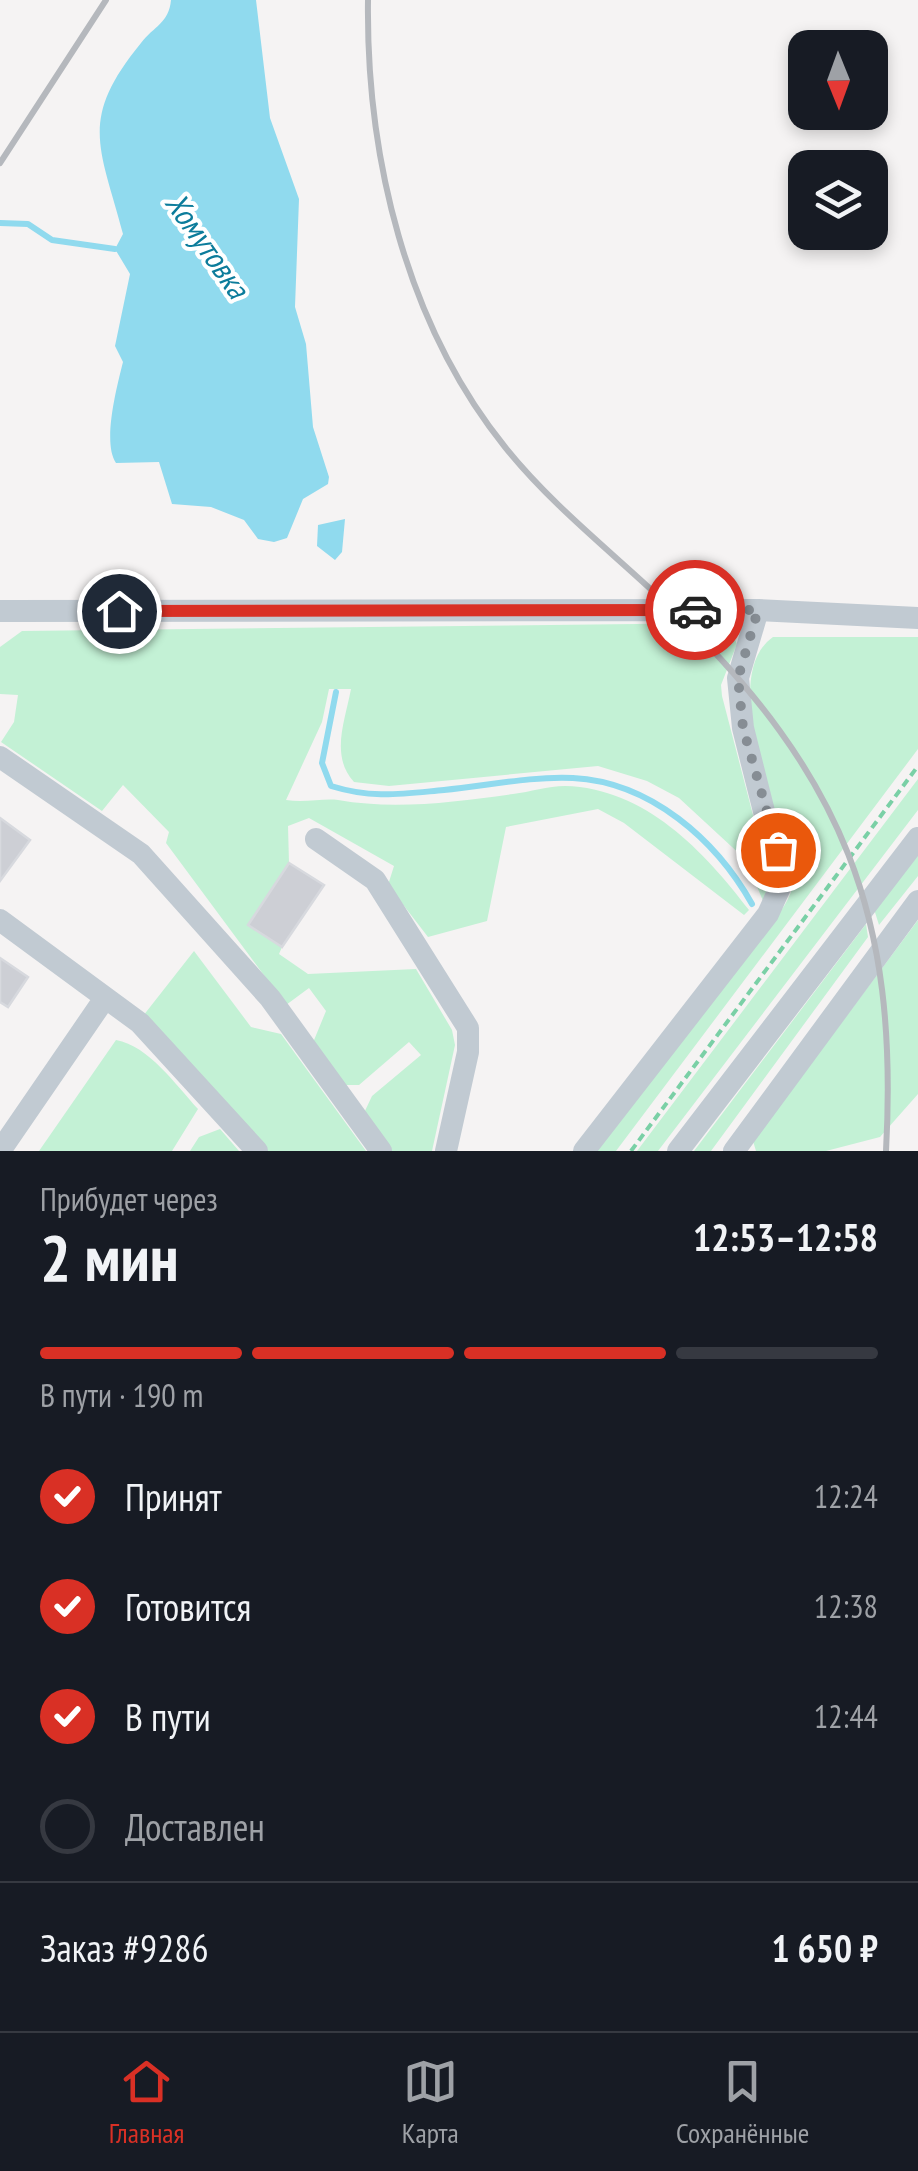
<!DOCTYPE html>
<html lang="ru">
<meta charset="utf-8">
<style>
body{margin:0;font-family:"PT Sans Narrow",sans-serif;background:#20242c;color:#f1f3f6;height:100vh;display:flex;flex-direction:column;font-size:38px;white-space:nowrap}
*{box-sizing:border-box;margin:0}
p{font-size:32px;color:#9ea1a6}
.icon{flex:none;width:55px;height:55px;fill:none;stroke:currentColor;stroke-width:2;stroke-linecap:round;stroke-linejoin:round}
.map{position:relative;height:1151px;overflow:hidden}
.panel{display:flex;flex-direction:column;background:#171b24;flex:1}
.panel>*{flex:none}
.needle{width:65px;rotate:179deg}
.fabs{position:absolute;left:788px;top:30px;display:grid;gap:20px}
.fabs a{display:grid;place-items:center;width:100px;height:100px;border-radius:20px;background:#171b24;box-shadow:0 5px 15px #0003;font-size:50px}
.pin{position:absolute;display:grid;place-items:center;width:85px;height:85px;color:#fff;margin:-42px;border:5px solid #fff;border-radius:50%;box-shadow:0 2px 10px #0007}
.courier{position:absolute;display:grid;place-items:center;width:100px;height:100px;margin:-50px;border:8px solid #d93025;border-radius:50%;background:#fff;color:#222;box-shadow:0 2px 12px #0007}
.overview em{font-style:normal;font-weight:700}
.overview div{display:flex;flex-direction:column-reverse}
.overview{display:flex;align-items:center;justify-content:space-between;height:170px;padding:0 40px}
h1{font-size:65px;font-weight:700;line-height:75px}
.bar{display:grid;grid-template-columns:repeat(4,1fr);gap:15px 10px;align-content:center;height:120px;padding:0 40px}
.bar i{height:12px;border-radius:8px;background:#363941}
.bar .active{background:#d93025}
.bar p{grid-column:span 4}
.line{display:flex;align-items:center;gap:25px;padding:0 40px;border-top:2px solid #363941}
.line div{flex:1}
ol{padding:0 40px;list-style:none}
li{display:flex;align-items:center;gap:30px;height:110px}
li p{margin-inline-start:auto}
li .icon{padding:10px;border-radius:50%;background:#d93025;color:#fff;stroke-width:4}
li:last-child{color:#9ea1a6}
li i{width:55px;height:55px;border:5px solid #363941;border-radius:50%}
.tabs{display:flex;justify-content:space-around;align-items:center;height:140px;border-top:2px solid #363941;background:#171b24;font-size:28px;color:#9ea1a6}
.tabs a{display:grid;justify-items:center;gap:5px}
.tabs .active{color:#d93025}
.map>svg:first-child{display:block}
</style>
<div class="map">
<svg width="918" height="1151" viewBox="0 0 918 1151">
<rect width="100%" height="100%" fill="#f5f3f3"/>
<path fill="#c3f1d5" d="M721 623 730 628 737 644 721 685 722 696 772 888 764 903 745 859 679 798 647 781 598 766 389 786 354 782C330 756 345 721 351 689H329L322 722 286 800C305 803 324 798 338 800 395 810 455 802 513 794 530 792 548 786 565 786 645 788 704 851 749 910L744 915 624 823 598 809 506 827 487 921 428 937 388 885 394 866 309 818 288 826 289 863 248 925 282 947 279 954 308 974 416 969 452 1030 455 1045 432 1151H387L364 1113 372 1096 421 1055 409 1042 359 1085H341L312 1045 326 1011 309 988 286 1005 166 843 169 832 123 785 102 811 1 742 14 722 18 695 0 694V647L22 631Z
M773 637H918V749L616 1151H596L762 930C777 917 787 906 793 886 796 874 787 855 783 842 770 792 722 673 773 637Z
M918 779V810L658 1151H637Z
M918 852V876L879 925 874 909Z
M918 920V1094L880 1137 826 1151H756L753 1141Z
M866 924 868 937 711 1151H694Z
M194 951 251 1027 281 1034 366 1151H266L143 1016Z
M116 1040C149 1046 175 1084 198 1109L172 1151H39Z
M220 1129 239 1151H190L199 1137Z"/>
<path fill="#90daee" d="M171 0H256L270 118 299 199 295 307 306 344 313 427 329 477 328 484 303 499 287 538 274 542 258 539 244 520 211 507 172 504 159 462 116 463C102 443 117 386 123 362L115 346 130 274 115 249 123 234C100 146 78 120 141 43 154 26 169 23 171 0Z
M345 519 342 552 335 560 317 546 318 525Z"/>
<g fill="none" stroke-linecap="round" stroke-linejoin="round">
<path stroke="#90daee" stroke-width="6" d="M0 223 28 224 52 240 115 249
M336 692 322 763 331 786C373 799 401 794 444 790 486 786 531 776 573 778 651 782 716 840 752 904"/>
</g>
<path fill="#cdcfd5" stroke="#d7d9de" stroke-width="2.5" d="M0 818 30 840 0 881Z
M289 863 324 885 282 947 248 925Z
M0 958 28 977 8 1007 0 1002Z"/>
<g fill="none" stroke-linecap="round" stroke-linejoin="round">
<path stroke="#7ad0a6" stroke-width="4" stroke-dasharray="8 5" stroke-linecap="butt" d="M631 1151 918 766"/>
<path stroke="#c1cad2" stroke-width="22" d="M0 611 758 610 918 618
M0 757 141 854 270 998 381 1151
M316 839 375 880 468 1028V1052L446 1151
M0 920 140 1023 257 1151
M0 1151 105 998
M584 1151 768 914 782 883 743 728 738 678 758 610
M678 1151 918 838
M734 1151 918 901"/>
<path stroke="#b5b8bd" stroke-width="6" d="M368 0C366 156 406 324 505 447 554 508 617 556 673 610 843 775 899 915 886 1151
M0 163 106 0"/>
</g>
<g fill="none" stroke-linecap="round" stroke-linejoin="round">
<path stroke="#868d94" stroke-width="10" stroke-dasharray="0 18" d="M695 610H758L738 678 743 728 778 850"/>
<path stroke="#d93025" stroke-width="12" d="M119 611 695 610"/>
</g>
<g text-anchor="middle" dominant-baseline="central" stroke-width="8" stroke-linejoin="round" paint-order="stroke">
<g font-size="32" font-style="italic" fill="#0c7c9b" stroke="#fff">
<text transform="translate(208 245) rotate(55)">Хомутовка</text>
</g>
</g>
</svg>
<div class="fabs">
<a><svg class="needle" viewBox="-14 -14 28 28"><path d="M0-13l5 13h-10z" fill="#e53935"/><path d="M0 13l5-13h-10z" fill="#9ea1a6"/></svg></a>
<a><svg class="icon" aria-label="layers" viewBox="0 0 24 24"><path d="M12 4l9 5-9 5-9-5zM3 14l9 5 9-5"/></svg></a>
</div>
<div class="pin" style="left:778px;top:850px;background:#ea580c"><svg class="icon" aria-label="bag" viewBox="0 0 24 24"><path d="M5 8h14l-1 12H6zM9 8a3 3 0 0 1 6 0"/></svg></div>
<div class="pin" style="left:119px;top:611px;background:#1f2937"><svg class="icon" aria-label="home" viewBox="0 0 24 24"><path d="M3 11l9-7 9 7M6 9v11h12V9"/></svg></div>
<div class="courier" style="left:695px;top:610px"><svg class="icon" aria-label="car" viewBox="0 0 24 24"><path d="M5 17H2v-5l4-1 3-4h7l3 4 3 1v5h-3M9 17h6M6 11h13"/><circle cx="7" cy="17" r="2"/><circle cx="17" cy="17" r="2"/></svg></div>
</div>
<section class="panel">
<div class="overview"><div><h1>2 мин</h1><p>Прибудет через</p></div><em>12:53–12:58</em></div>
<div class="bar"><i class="active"></i><i class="active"></i><i class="active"></i><i></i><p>В пути · 190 m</p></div>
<ol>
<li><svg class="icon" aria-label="check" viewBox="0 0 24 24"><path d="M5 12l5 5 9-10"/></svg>Принят<p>12:24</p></li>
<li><svg class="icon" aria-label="check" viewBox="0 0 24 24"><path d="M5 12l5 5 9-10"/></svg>Готовится<p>12:38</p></li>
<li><svg class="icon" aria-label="check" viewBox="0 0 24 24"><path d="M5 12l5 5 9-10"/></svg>В пути<p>12:44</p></li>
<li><i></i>Доставлен</li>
</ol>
<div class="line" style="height:130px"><div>Заказ #9286</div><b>1 650 ₽</b></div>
</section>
<nav class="tabs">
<a class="active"><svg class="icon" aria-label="home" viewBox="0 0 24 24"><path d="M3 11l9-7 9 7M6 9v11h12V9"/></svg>Главная</a>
<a><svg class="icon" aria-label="map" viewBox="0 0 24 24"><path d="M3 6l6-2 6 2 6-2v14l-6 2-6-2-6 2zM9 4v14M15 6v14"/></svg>Карта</a>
<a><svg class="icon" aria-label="saved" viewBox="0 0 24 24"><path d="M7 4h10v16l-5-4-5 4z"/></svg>Сохранённые</a>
</nav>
